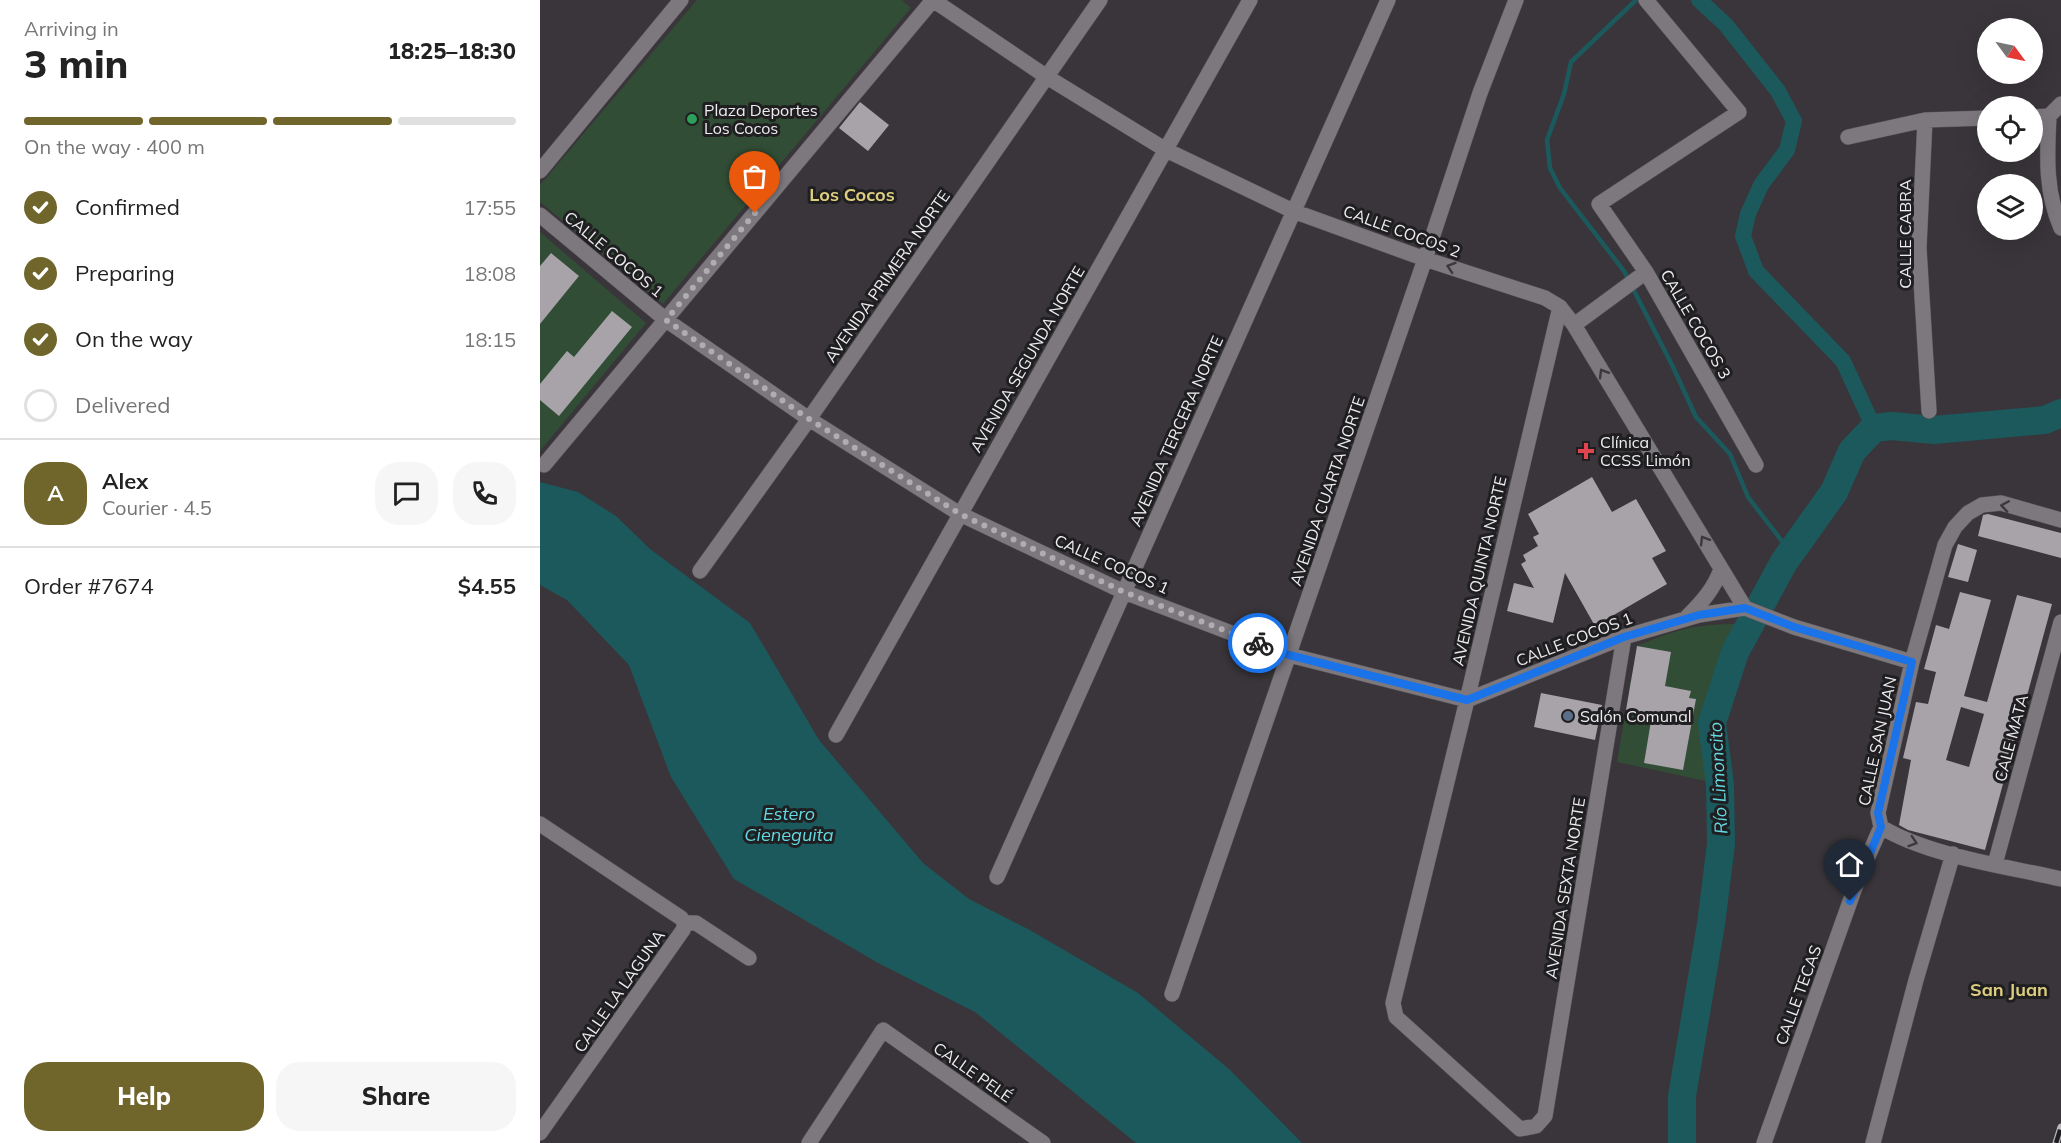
<!DOCTYPE html>
<meta charset="utf-8">
<style>
body{margin:0;font-family:Mulish,sans-serif;background:#f6f6f6;color:#222;height:100vh;display:flex;flex-direction:column;font-size:22px;white-space:nowrap}
*{box-sizing:border-box;margin:0}
p{font-size:20px;color:#767676}
.icon{flex:none;width:33px;height:33px;fill:none;stroke:currentColor;stroke-width:2;stroke-linecap:round;stroke-linejoin:round}
.map{position:relative;flex:1;overflow:hidden}
.side{display:flex;flex-direction:column;background:#fff;width:540px}
.side>*{flex:none}
.needle{width:39px;rotate:123deg}
.tools{position:absolute;left:1437px;top:18px;display:grid;gap:12px}
.tools a{display:grid;place-items:center;width:66px;height:66px;border-radius:50%;background:#fff;box-shadow:0 6px 24px #0002;font-size:30px}
.pin{position:absolute;display:grid;place-items:center;width:51px;height:51px;color:#fff;margin:-62px -26px;border-radius:50% 50% 50% 0;rotate:-45deg;box-shadow:0 0 6px #0007}
.pin .icon{rotate:45deg}
.courier{position:absolute;display:grid;place-items:center;width:60px;height:60px;margin:-30px;border:4px solid #1a73e8;border-radius:50%;background:#fff;color:#222;box-shadow:0 2px 8px #0007}
.summary em{font-style:normal;font-weight:800}
.summary div{display:flex;flex-direction:column-reverse}
.summary{display:flex;align-items:center;justify-content:space-between;height:102px;padding:0 24px}
h1{font-size:39px;font-weight:800;line-height:45px}
.bar{display:grid;grid-template-columns:repeat(4,1fr);gap:9px 6px;align-content:center;height:72px;padding:0 24px}
.bar i{height:8px;border-radius:4px;background:#e0e0e0}
.bar .selected{background:#70662b}
.bar p{grid-column:span 4}
.line{display:flex;align-items:center;gap:15px;padding:0 24px;border-top:2px solid #e0e0e0}
.line div{flex:1}
.round{display:grid;place-items:center;flex:none;width:63px;height:63px;border-radius:24px;background:#f6f6f6}
ol{padding:0 24px;list-style:none}
li{display:flex;align-items:center;gap:18px;height:66px}
li p{margin-inline-start:auto}
li .icon{padding:6px;border-radius:50%;background:#70662b;color:#fff;stroke-width:4}
li:last-child{color:#767676}
li i{width:33px;height:33px;border:3px solid #e0e0e0;border-radius:50%}
.action{display:flex;gap:12px;margin-top:auto;padding:12px 24px}
.action a{flex:1;height:69px;border-radius:24px;background:#70662b;color:#fff;font-size:24px;font-weight:800;line-height:69px;text-align:center}
.action a+a{background:#f6f6f6;color:#222}
main{display:flex;flex:1;min-height:0}
.map>svg:first-child{display:block}
</style>
<main>
<section class="side">
<div class="summary"><div><h1>3 min</h1><p>Arriving in</p></div><em>18:25–18:30</em></div>
<div class="bar"><i class="selected"></i><i class="selected"></i><i class="selected"></i><i></i><p>On the way · 400 m</p></div>
<ol>
<li><svg class="icon" aria-label="check" viewBox="0 0 24 24"><path d="M5 12l5 5 9-10"/></svg>Confirmed<p>17:55</p></li>
<li><svg class="icon" aria-label="check" viewBox="0 0 24 24"><path d="M5 12l5 5 9-10"/></svg>Preparing<p>18:08</p></li>
<li><svg class="icon" aria-label="check" viewBox="0 0 24 24"><path d="M5 12l5 5 9-10"/></svg>On the way<p>18:15</p></li>
<li><i></i>Delivered</li>
</ol>
<div class="line" style="height:108px"><b class="round" style="background:#70662b;color:#fff">A</b><div><b>Alex</b><p>Courier · 4.5</p></div><a class="round"><svg class="icon" aria-label="chat" viewBox="0 0 24 24"><path d="M4 5h16v11H9l-5 4z"/></svg></a><a class="round"><svg class="icon" aria-label="phone" viewBox="0 0 24 24"><path d="M5 4h4l2 5-3 2q2 4 5 5l2-3 5 2v4C11 20 4 13 5 4z"/></svg></a></div>
<div class="line" style="height:78px"><div>Order #7674</div><b>$4.55</b></div>
<div class="action"><a>Help</a><a>Share</a></div>
</section>
<div class="map">
<svg width="1521" height="1143" viewBox="0 0 1521 1143">
<rect width="100%" height="100%" fill="#39353a"/>
<path fill="#324d35" d="M157 0H362L371 8 123 304 0 202V185Z
M0 232 106 323 0 451V324L39 276 11 253 0 266Z
M1197 624 1187 649 1163 725 1166 781 1077 762 1086 710 1108 714 1111 701 1089 696 1090 681 1118 686 1104 763 1149 698 1150 691 1138 688 1123 695 1131 652 1097 646C1136 630 1154 624 1197 624Z"/>
<path fill="#1c595c" d="M0 482 38 492 76 516 110 549 210 623 279 740 383 863 429 899 488 929 598 993 689 1069 762 1143H596L435 1012 338 963 194 879 131 777 89 665 27 600 0 585Z"/>
<g fill="none" stroke-linecap="round" stroke-linejoin="round">
<path stroke="#1c595c" stroke-width="4.5" d="M1096 0 1031 62 1024 94 1007 140 1010 168 1020 188 1084 271 1133 367 1156 417 1190 454 1208 497 1251 553"/>
<path stroke="#1c595c" stroke-width="16" d="M1159 0 1186 25 1238 91 1254 121 1247 150 1221 185 1208 214 1203 236 1216 271 1303 361 1334 428"/>
<path stroke="#1c595c" stroke-width="28" d="M1142 1143V1096L1171 924 1181 844 1180 785 1172 723 1195 652 1244 562 1294 492 1312 451 1334 428 1352 426 1394 430 1505 420 1521 413"/>
</g>
<path fill="#a7a3a9" fill-rule="evenodd" d="M320 102 349 125 328 151 299 128Z
M11 253 39 276 0 324V266Z
M72 311 92 327 19 416 0 400V384L27 351 34 357Z
M1052 477 1072 512 1096 499 1126 551 1112 558 1127 584 1055 626 1025 573 1013 623 967 611 974 583 994 588 981 564 986 561 983 555 998 546 993 537 999 534 988 514Z
M1448 514 1521 533V558L1438 536 1443 515Z
M1418 544 1437 550 1428 582 1408 577Z
M1420 592 1451 600 1424 696 1447 702 1477 595 1512 604 1445 850 1368 830 1359 825 1371 760 1363 758 1376 702 1388 704 1396 672 1384 669 1396 625 1409 629ZM1421 707 1444 714 1429 767 1406 760Z
M1097 646 1131 652 1125 686 1151 691 1149 698 1156 699 1143 770 1104 763 1112 715 1086 710Z
M1001 693 1062 705 1055 740 994 727Z"/>
<g fill="none" stroke-linecap="round" stroke-linejoin="round">
<g stroke="#565357" stroke-width="16">
<path id="minor" d="M393 0 507 77 626 150 753 211 885 259 1005 298 1020 307 1034 325 1205 608
M1106 0 1199 112 1059 204 1106 272 1216 465
M1509 116C1507 156 1505 191 1521 228
M1492 117 1509 116 1521 104
M1308 137 1385 120
M0 171 141 0
M0 215 126 320 269 419 420 514 584 592 749 655 927 700 1084 637 1159 615 1205 608 1254 627 1372 662
M1020 307 927 700 853 1003 856 1017 980 1129 996 1126 1005 1116 1084 637
M1034 325 1106 272
M1389 411 1379 248 1385 120 1448 118
M4 465 393 0
M1521 520 1461 503 1442 505 1428 513 1415 527 1405 545 1372 662 1338 813 1341 827C1389 856 1465 866 1521 879
M160 571 269 419 560 0
M1147 617C1162 602 1174 589 1181 569
M296 735 710 0
M0 824 141 918 145 923 143 930 0 1133
M1455 864 1521 622
M457 877 848 0
M145 923H156L209 958
M632 994 885 259 940 93 976 0
M269 1143 343 1030 503 1143
M1224 1143 1318 879 1341 827
M1333 1143 1376 980 1413 854"/>
</g>
<use href="#minor" stroke="#7c787d" stroke-width="15"/>
<g stroke="#bcb9bd" stroke-width="7">
<path id="rail" d="M1516 1143 1521 1127"/>
</g>
<use href="#rail" stroke="#1f1e20" stroke-width="4.5" stroke-dasharray="14" stroke-linecap="butt"/>
</g>
<defs><path id="oneway-chevron" d="M-2-3.5L2.5 0L-2 3.5" fill="none" stroke-width="1.6" stroke-linecap="round" stroke-linejoin="round" transform="scale(1.5)"/></defs>
<g stroke="#3b393c">
<use href="#oneway-chevron" transform="translate(911 267) rotate(-162)"/>
<use href="#oneway-chevron" transform="translate(1063 373) rotate(-121)"/>
<use href="#oneway-chevron" transform="translate(1465 506) rotate(-171)"/>
<use href="#oneway-chevron" transform="translate(1164 540) rotate(-121)"/>
<use href="#oneway-chevron" transform="translate(1373 842) rotate(18)"/>
</g>
<g fill="none" stroke-linecap="round" stroke-linejoin="round">
<path stroke="#afadb0" stroke-width="6" stroke-dasharray="0 10.8" d="M215 213 126 320 269 419 420 514 584 592 718 643"/>
<path stroke="#1a73e8" stroke-width="8" d="M718 643 749 655 927 700 1084 637 1159 615 1205 608 1254 627 1372 662 1338 813 1341 827 1310 901"/>
</g>
<circle fill="#2e9e5b" stroke="#1f1e20" stroke-width="2" cx="152" cy="119" r="6"/>
<path fill="#e0444e" stroke="#1f1e20" stroke-width="2" d="M1043 442h6v6h6v6h-6v6h-6v-6h-6v-6h6z"/>
<circle fill="#5c6f8a" stroke="#1f1e20" stroke-width="2" cx="1028" cy="716" r="6"/>
<g text-anchor="middle" dominant-baseline="central" stroke-width="6" stroke-linejoin="round" paint-order="stroke">
<g font-size="16" fill="#efedf0" stroke="#1f1e20" text-anchor="start">
<text x="164" y="110">Plaza Deportes<tspan x="164" dy="18">Los Cocos</tspan></text>
<text x="1060" y="442">Clínica<tspan x="1060" dy="18">CCSS Limón</tspan></text>
<text x="1040" y="716">Salón Comunal</text>
</g>
<g font-size="16" fill="#efedf0" stroke="#1f1e20">
<text transform="translate(862 231) rotate(20)">CALLE COCOS 2</text>
<text transform="translate(1365 234) rotate(-90)">CALLE CABRA</text>
<text transform="translate(74 254) rotate(40)">CALLE COCOS 1</text>
<text transform="translate(347 276) rotate(-55)">AVENIDA PRIMERA NORTE</text>
<text transform="translate(1156 324) rotate(60)">CALLE COCOS 3</text>
<text transform="translate(487 359) rotate(-60)">AVENIDA SEGUNDA NORTE</text>
<text transform="translate(636 431) rotate(-66)">AVENIDA TERCERA NORTE</text>
<text transform="translate(787 491) rotate(-71)">AVENIDA CUARTA NORTE</text>
<text transform="translate(572 564) rotate(24)">CALLE COCOS 1</text>
<text transform="translate(939 571) rotate(-77)">AVENIDA QUINTA NORTE</text>
<text transform="translate(1034 639) rotate(-21)">CALLE COCOS 1</text>
<text transform="translate(1471 738) rotate(-75)">CALE MATA</text>
<text transform="translate(1337 741) rotate(-78)">CALLE SAN JUAN</text>
<text transform="translate(1025 888) rotate(-81)">AVENIDA SEXTA NORTE</text>
<text transform="translate(79 991) rotate(-55)">CALLE LA LAGUNA</text>
<text transform="translate(1258 995) rotate(-70)">CALLE TECAS</text>
<text transform="translate(433 1072) rotate(35)">CALLE PELÉ</text>
</g>
<g font-size="18" font-weight="bold" fill="#ddcd7f" stroke="#1f1e20">
<text x="312" y="194">Los Cocos</text>
<text x="1469" y="989">San Juan</text>
</g>
<g font-size="18" font-style="italic" fill="#63d9e1" stroke="#1f1e20">
<text transform="translate(1178 778) rotate(-93)">Río Limoncito</text>
<text x="249" y="813">Estero<tspan x="249" dy="21">Cieneguita</tspan></text>
</g>
</g>
</svg>
<div class="tools">
<a><svg class="needle" viewBox="-14 -14 28 28"><path d="M0-13l5 13h-10z" fill="#e53935"/><path d="M0 13l5-13h-10z" fill="#767676"/></svg></a>
<a><svg class="icon" aria-label="locate" viewBox="0 0 24 24"><circle cx="12" cy="12" r="6"/><path d="M12 2v4M12 18v4M2 12h4M18 12h4"/></svg></a>
<a><svg class="icon" aria-label="layers" viewBox="0 0 24 24"><path d="M12 4l9 5-9 5-9-5zM3 14l9 5 9-5"/></svg></a>
</div>
<div class="pin" style="left:215px;top:213px;background:#ea580c"><svg class="icon" aria-label="bag" viewBox="0 0 24 24"><path d="M5 8h14l-1 12H6zM9 8a3 3 0 0 1 6 0"/></svg></div>
<div class="pin" style="left:1310px;top:901px;background:#1f2937"><svg class="icon" aria-label="home" viewBox="0 0 24 24"><path d="M3 11l9-7 9 7M6 9v11h12V9"/></svg></div>
<div class="courier" style="left:718px;top:643px"><svg class="icon" aria-label="bike" viewBox="0 0 24 24"><circle cx="6" cy="16" r="4"/><circle cx="18" cy="16" r="4"/><path d="M6 16l4-8h5l3 8M10 8l3 8H6M13 5h3"/></svg></div>
</div>
</main>
